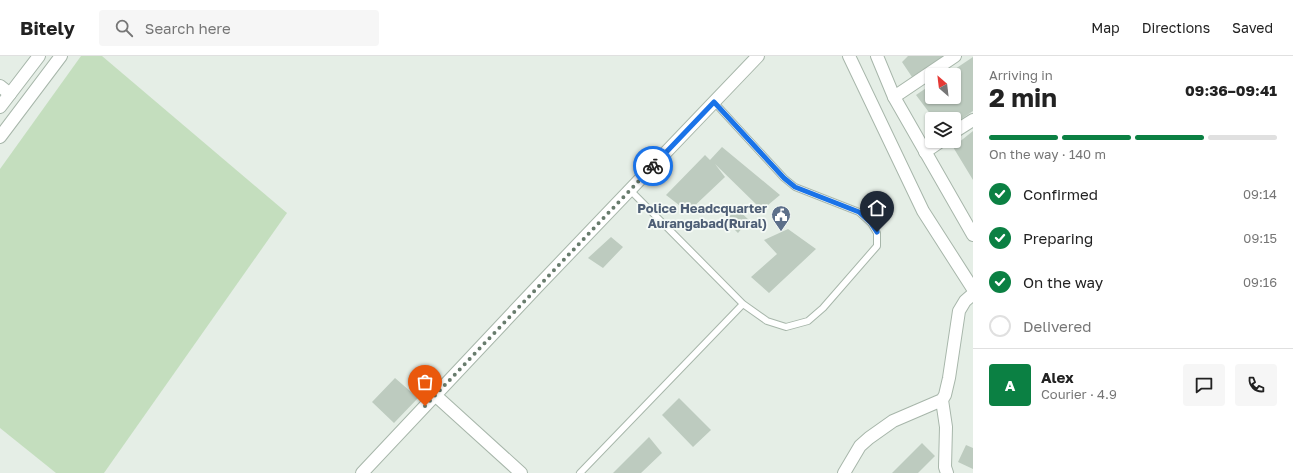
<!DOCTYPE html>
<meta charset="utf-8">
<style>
body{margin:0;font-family:"Golos Text",sans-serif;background:#f6f6f6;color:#222;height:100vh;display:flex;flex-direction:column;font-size:15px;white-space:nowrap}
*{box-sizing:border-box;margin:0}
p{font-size:13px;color:#767676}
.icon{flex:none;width:22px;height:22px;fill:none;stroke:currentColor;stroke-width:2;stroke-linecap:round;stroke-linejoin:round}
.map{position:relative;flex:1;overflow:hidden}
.side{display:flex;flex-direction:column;background:#fff;width:320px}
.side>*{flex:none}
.needle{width:26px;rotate:332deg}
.controls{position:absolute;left:925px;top:12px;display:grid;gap:8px}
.controls a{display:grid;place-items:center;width:36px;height:36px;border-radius:4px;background:#fff;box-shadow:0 1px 3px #0004;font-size:20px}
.pin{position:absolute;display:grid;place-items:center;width:34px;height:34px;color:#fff;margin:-41px -17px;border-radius:50% 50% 50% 0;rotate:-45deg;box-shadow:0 0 4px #0007}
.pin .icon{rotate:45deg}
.courier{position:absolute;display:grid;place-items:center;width:40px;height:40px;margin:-20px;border:3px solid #1a73e8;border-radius:50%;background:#fff;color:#222;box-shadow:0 1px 5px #0007}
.overview em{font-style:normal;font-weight:700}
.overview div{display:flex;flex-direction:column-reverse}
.overview{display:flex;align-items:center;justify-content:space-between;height:68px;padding:0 16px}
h1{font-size:26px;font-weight:700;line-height:30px}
.bar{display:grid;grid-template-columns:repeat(4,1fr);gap:6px 4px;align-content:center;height:48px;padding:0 16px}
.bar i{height:5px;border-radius:3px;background:#e0e0e0}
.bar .current{background:#0b8043}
.bar p{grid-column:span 4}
.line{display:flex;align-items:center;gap:10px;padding:0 16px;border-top:1px solid #e0e0e0}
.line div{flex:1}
.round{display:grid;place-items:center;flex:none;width:42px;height:42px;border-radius:4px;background:#f6f6f6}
ol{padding:0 16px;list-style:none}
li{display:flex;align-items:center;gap:12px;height:44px}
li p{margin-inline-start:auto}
li .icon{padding:4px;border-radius:50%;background:#0b8043;color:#fff;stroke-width:4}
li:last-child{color:#767676}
li i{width:22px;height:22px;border:2px solid #e0e0e0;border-radius:50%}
header{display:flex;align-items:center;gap:24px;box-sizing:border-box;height:56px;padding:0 20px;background:#fff;border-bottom:1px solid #e0e0e0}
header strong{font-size:19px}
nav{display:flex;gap:22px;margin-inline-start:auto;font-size:14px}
.search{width:280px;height:36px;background:#f6f6f6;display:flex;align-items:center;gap:10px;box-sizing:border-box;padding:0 14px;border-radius:4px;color:#767676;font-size:15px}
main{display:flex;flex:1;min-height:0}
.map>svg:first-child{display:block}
</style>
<header>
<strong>Bitely</strong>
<div class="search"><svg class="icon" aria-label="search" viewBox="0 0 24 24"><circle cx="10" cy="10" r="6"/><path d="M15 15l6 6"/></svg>Search here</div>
<nav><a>Map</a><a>Directions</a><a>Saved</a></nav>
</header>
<main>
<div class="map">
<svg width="973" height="417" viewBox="0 0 973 417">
<rect width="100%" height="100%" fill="#e5eee6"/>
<path fill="#c4debe" d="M81 0H102L287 157 104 417H56L0 372V113Z"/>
<path fill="#bdcbbf" d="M908 0H944L912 21 902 6Z
M973 1V55L954 68V63H934L916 39 932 28V41H954V19H946Z
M973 75V124L953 91Z
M722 91 780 139 762 154 715 108 725 121 688 156 666 139 705 99 710 104Z
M736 152 749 164 738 177 726 165Z
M788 173 816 193 769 237 751 221 777 198 764 184Z
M611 181 623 191 603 212 588 202Z
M395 322 418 342 394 367 372 346Z
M679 342 711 374 693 391 662 359Z
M649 381 662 397 641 417H613Z
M922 387 935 400 918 417H892Z
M966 389 973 392V413L958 406Z"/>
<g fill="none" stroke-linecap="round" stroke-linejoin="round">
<g stroke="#a7b6aa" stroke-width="8">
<path id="service" d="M630 134 743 248 767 265 786 271 808 265 823 252 877 190V177L871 167 859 156 795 131 784 122 714 46
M580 417 743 248"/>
</g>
<g stroke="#a7b6aa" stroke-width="14">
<path id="minor" d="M0 30 10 38
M894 41 955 0
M954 76 973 64
M925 96 941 85
M435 339 521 417
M942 344 946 371 945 411 947 417
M362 417 537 231 758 0
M844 417 860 390 869 382 893 365 942 344 945 339 949 322 959 255 965 245 973 238"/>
</g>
<g stroke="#a7b6aa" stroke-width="14">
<path id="tertiary" d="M849 0 923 155 973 233
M877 0 894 41 973 179
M0 51 39 0
M0 81 61 0"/>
</g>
<use href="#service" stroke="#fff" stroke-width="6"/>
<use href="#minor" stroke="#fff" stroke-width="12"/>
<use href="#tertiary" stroke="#fff" stroke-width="12"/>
</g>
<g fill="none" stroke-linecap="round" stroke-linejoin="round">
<path stroke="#687c6d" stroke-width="4" stroke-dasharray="0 7.2" d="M425 350 653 110"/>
<path stroke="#1a73e8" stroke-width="5" d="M653 110 714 46 784 122 795 131 859 156 871 167 877 176"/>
</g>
<defs>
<g id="civic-pin" transform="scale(1)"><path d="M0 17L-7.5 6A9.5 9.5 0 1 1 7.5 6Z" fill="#5c6f8a" stroke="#f5faf6"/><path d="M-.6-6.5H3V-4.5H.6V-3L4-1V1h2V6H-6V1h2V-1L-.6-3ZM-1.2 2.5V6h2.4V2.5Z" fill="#fff"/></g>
</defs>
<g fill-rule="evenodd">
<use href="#civic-pin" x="781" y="159"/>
</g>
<g text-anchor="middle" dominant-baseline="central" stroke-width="3.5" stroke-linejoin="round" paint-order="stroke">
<g font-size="13" font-weight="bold" fill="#4e5e75" stroke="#f5faf6" text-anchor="end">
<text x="767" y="152">Police Headcquarter<tspan x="767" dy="15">Aurangabad(Rural)</tspan></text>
</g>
</g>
</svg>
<div class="controls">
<a><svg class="needle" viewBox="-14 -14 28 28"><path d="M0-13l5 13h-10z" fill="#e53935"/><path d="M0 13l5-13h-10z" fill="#767676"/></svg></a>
<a><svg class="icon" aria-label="layers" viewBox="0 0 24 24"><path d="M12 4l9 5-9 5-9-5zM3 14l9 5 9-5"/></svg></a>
</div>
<div class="pin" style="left:425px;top:350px;background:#ea580c"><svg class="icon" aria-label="bag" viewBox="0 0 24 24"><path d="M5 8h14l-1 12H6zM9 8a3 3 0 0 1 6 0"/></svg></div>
<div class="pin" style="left:877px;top:176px;background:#1f2937"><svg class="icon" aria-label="home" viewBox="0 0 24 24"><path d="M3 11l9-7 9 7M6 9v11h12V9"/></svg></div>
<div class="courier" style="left:653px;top:110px"><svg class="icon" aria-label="bike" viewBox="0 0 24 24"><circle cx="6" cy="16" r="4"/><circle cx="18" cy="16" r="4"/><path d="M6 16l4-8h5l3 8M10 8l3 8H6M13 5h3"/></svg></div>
</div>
<section class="side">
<div class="overview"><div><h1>2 min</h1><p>Arriving in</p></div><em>09:36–09:41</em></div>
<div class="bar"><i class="current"></i><i class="current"></i><i class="current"></i><i></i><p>On the way · 140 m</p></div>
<ol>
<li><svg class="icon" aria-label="check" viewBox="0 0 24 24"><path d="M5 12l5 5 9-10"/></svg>Confirmed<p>09:14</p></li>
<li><svg class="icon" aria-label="check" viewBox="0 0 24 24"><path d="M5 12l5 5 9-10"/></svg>Preparing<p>09:15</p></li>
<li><svg class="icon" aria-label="check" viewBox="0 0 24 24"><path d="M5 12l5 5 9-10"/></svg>On the way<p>09:16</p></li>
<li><i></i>Delivered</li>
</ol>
<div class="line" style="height:72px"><b class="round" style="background:#0b8043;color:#fff">A</b><div><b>Alex</b><p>Courier · 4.9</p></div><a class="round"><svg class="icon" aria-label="chat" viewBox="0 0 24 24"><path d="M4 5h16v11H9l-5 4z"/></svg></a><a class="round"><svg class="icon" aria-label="phone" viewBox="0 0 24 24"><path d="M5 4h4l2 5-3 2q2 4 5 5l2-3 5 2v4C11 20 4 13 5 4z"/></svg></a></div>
</section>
</main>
